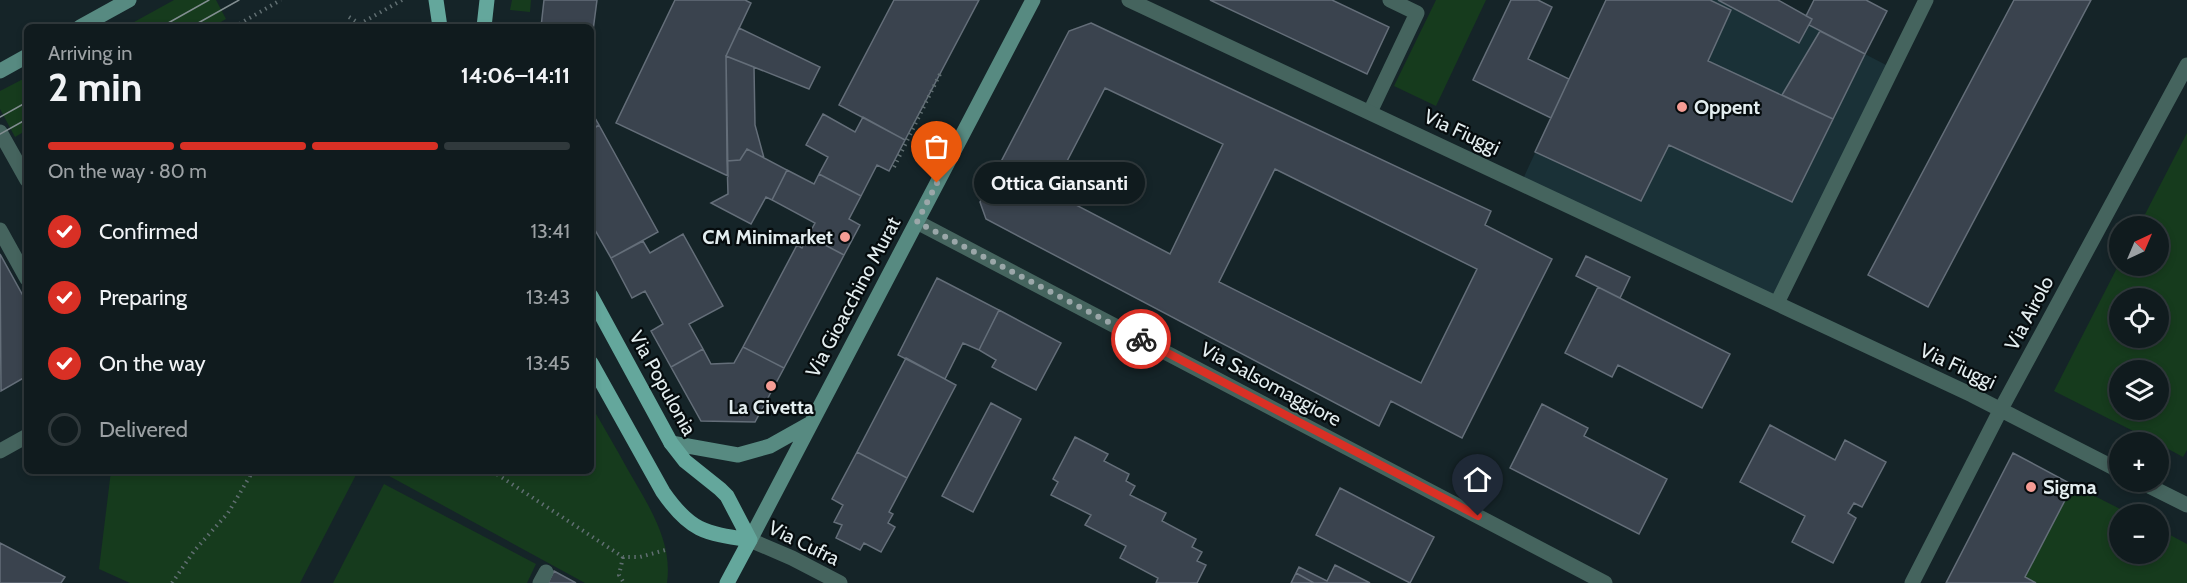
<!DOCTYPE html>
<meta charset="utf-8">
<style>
body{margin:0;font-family:Cabin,sans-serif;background:#192427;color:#f1f3f6;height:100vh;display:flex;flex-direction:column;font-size:22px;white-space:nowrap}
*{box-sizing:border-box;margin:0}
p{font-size:20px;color:#9ca1a4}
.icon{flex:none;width:33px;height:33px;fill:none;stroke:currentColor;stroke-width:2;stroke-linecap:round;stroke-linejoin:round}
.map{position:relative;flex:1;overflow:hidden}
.panel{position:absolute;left:24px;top:24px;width:570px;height:450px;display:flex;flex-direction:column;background:#101b1e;border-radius:9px;box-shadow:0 3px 9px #0003,0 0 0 2px #30393c}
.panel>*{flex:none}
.needle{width:39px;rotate:44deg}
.buttons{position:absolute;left:2109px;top:216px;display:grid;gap:12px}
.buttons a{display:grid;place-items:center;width:60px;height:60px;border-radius:50%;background:#101b1e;box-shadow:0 3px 9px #0003,0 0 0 2px #30393c;font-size:30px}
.pin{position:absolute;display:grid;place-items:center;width:51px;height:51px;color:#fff;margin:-62px -26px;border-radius:50% 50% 50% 0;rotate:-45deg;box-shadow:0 0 6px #0007}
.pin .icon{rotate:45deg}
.courier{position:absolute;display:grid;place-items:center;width:60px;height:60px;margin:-30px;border:4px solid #d93025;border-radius:50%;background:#fff;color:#222;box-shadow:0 2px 8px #0007}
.bubble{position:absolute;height:42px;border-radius:21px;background:#101b1e;box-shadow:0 3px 9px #0003,0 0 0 2px #30393c;font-size:20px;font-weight:700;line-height:42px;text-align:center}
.overview em{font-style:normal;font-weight:700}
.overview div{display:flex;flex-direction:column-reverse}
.overview{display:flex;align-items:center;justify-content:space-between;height:102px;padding:0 24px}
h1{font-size:39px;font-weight:700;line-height:45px}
.bar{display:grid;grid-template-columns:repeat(4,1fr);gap:9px 6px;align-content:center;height:72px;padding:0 24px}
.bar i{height:8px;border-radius:4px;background:#30393c}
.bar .current{background:#d93025}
.bar p{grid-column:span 4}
ol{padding:0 24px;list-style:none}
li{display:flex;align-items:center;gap:18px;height:66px}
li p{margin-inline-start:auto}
li .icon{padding:6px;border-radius:50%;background:#d93025;color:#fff;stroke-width:4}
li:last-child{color:#9ca1a4}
li i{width:33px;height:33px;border:3px solid #30393c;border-radius:50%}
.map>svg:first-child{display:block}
</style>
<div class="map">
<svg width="2187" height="583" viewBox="0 0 2187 583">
<rect width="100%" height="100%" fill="#152428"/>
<path fill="#1a3137" d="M1606 0H1718L1799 43 1809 25 1888 66 1774 295 1523 179Z"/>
<path fill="#163b1d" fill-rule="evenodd" d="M174 0H216L226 19 212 27H125Z
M512 0H531L530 12 510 10Z
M1436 0H1486L1436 106 1394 86Z
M27 77V130L15 137 0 109V91Z
M2187 133V450L2183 457 2159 444 2158 442H2155L2054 391 2119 264 2120 266H2158V226H2139ZM2120 298H2158V338H2120ZM2120 370H2158V410H2120Z
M591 405C603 426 616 448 628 470 648 505 673 541 667 583H585L380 471H591Z
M111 471H358L300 583H130L99 569Z
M384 484 536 564 527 583H333Z
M2073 485 2130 514H2120V554H2158L2159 529 2187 544V583H2036L2025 577Z"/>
<path fill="#3a434e" stroke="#646e79" stroke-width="1.5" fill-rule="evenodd" d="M544 0H597L591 46V27H541Z
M675 0H745L751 3 726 56 728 176 616 123Z
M894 0H979L905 140 839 105Z
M1210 0H1332L1389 27 1367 74Z
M1511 0H1538L1552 7 1528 59 1569 79 1551 118 1473 80Z
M1606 0H1710L1731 10 1708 61 1833 119 1792 202 1669 145 1641 201 1535 152Z
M1718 0H1778L1812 19 1799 43Z
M1814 0H1866L1887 11 1865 54 1809 25 1812 19 1806 16Z
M2014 0H2091L1928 307 1868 275Z
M1091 23 1491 211 1485 225 1552 259 1462 438 1391 401 1379 426 986 219 980 202 1069 31ZM1105 88 1223 144 1170 254 1051 192ZM1275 169 1477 269 1421 383 1219 282Z
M739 28 820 67 809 89 726 56Z
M1820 31 1865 54 1833 119 1782 95Z
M726 56 754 67 755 125 764 158 747 149 740 160 727 161Z
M591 111 599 125 591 130Z
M823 114 855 132 863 117 905 140 889 171 877 165 861 196 819 174 828 157 806 145Z
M599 125 658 232 611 258 591 223V130Z
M747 149 787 170 772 200 766 197 751 224 711 203 728 194 727 161 740 160Z
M787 170 814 184 819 174 861 196 849 219 860 225 844 255 808 236 815 223 772 200Z
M683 234 723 306 689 324 703 349 671 367 651 331 663 324 645 291 632 298 611 258 643 241 650 253Z
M808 236 844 255 784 368 743 347 797 245 802 248Z
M0 254 27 303V376L1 391Z
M1586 256 1630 277 1620 298 1576 276Z
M937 278 999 310 979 350 963 343 945 379 898 355Z
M1598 287 1730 354 1702 408 1618 365 1612 377 1565 353Z
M999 310 1061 343 1036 390 992 367 996 360 979 350Z
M743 347 784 368 755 422 701 421 671 367 703 349 711 364 734 363Z
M906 358 956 385 907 478 857 452Z
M991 403 1021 419 973 512 942 496Z
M1542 404 1588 428 1584 436 1667 479 1639 534 1510 468Z
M1770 425 1835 460 1845 440 1886 462 1862 507 1854 503 1848 513 1856 518 1833 563 1792 542 1805 516 1740 482Z
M1075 437 1108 454 1104 461 1129 474 1126 481 1135 486 1130 495 1166 513 1162 521 1196 539 1192 547 1202 552 1197 561 1206 565 1197 583H1156L1158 578 1120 558 1126 546 1085 525 1091 515 1051 495 1058 482 1053 479Z
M857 452 907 478 889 512 893 514 888 523 895 527 881 552 864 543 860 550 836 538 842 525 834 522 843 505 832 499Z
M2013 453 2073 485 2025 577 2036 583H1946Z
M1340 488 1434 537 1410 583 1316 535Z
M0 543 65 577 61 583H0Z
M1335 565 1370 583H1314L1296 573 1299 567 1327 581Z
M554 571 576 583H548Z
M1296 573 1314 583H1291Z"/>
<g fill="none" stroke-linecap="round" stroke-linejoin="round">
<path stroke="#616f72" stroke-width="4" stroke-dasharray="1.5 4.5" stroke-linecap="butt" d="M349 17 360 24 402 0
M234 27 281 0
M894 167 941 72
M492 471 623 557H640L669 549
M623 557 619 575 624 583
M172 583 194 551 228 513 250 476 249 471"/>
<path stroke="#45645e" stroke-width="15" d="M1370 112 1417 13 1390 0
M0 132 27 180
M0 230 27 279
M0 451 27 436
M540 583 546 572"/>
<path stroke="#45645e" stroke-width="15" d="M1129 0 1972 395 2120 471
M917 222 1605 583
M1777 303 1926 0
M2141 482 2187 505
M750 540 792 558 840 583
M1912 583 2001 409 2187 65"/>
<path stroke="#578a81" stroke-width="15" d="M80 27 129 0
M0 71 27 56
M671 443 738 455 770 446 811 423
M750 540 1033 0"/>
<path stroke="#64a79c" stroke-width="15" d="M436 0 440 27
M484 27 487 0
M591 296 671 443 685 461 720 489 727 496 750 540
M591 363 663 492C690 531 704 533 750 540
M727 583 750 540"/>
<path stroke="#828e91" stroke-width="1.5" d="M161 27 209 0
M191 27 239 0
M0 117 27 102
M0 134 27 119"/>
</g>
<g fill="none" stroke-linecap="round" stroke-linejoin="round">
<path stroke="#9ba7a9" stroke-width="6" stroke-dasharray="0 10.8" d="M937 183 917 222 1141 339"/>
<path stroke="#d93025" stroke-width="8" d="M1141 339 1478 516"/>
</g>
<g fill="#f59c94" stroke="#060c0e" stroke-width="2">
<circle cx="1682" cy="107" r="6"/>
<circle cx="845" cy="237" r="6"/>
<circle cx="771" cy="386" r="6"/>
<circle cx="2031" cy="487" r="6"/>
</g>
<g text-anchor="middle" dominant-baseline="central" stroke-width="4.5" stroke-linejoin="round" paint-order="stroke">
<g font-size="20" font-weight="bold" fill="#e3edef" stroke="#060c0e" text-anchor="start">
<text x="1694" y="107">Oppent</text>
<text x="833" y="237" text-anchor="end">CM Minimarket</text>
<text x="771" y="407" text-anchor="middle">La Civetta</text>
<text x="2043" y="487">Sigma</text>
</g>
<g font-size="20" fill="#e3edef" stroke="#060c0e">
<text transform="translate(1462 132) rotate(25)">Via Fiuggi</text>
<text transform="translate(853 297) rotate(-62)">Via Gioacchino Murat</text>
<text transform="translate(2029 313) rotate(-62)">Via Airolo</text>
<text transform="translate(1958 366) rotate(25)">Via Fiuggi</text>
<text transform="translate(663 383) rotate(61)">Via Populonia</text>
<text transform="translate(1271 384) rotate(28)">Via Salsomaggiore</text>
<text transform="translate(804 543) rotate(26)">Via Cufra</text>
</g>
</g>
</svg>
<div class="buttons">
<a><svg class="needle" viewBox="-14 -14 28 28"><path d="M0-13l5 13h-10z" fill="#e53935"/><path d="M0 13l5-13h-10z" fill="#9ca1a4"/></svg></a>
<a><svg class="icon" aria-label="locate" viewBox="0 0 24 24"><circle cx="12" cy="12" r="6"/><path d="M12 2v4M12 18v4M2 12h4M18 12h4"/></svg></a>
<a><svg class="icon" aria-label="layers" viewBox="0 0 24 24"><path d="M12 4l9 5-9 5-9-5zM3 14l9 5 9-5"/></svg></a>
<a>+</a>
<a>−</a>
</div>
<div class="pin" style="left:937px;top:183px;background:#ea580c"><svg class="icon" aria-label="bag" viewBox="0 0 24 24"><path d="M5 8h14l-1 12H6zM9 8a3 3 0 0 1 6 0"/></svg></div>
<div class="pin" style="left:1478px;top:516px;background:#1f2937"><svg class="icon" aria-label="home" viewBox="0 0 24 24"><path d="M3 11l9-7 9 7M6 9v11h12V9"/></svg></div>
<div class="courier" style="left:1141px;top:339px"><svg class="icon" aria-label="bike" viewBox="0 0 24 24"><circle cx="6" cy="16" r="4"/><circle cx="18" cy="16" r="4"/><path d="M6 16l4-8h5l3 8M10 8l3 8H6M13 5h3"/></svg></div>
<div class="bubble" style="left:974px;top:162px;width:171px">Ottica Giansanti</div>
<section class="panel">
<div class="overview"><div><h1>2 min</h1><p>Arriving in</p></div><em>14:06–14:11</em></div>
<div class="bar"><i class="current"></i><i class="current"></i><i class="current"></i><i></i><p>On the way · 80 m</p></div>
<ol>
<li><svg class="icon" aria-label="check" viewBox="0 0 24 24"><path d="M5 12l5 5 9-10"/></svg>Confirmed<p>13:41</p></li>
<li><svg class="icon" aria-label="check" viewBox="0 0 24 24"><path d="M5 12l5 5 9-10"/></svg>Preparing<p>13:43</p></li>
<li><svg class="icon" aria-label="check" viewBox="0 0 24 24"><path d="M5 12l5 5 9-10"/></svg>On the way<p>13:45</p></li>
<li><i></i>Delivered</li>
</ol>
</section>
</div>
